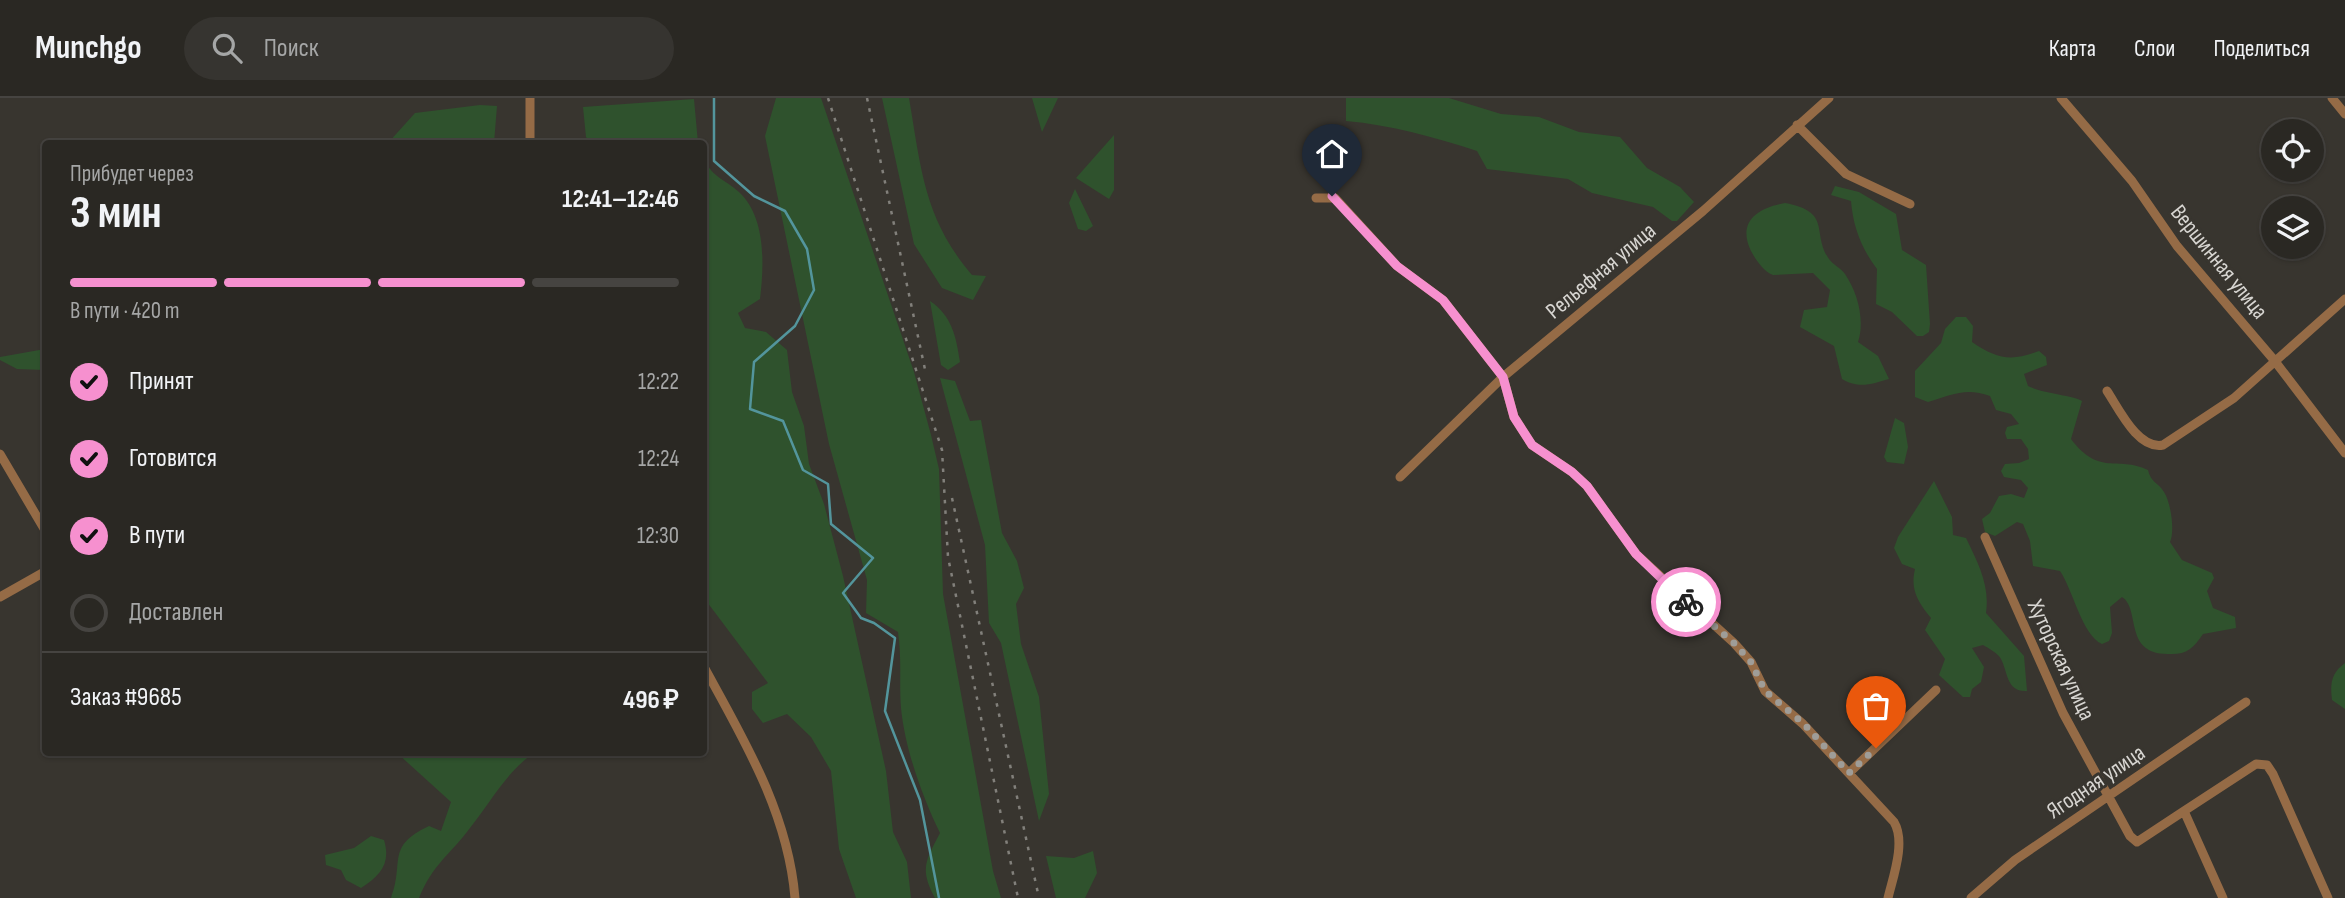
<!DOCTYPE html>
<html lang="ru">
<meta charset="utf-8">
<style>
body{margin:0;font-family:"Sofia Sans Condensed",sans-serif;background:#363430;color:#f1f3f6;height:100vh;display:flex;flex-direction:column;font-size:26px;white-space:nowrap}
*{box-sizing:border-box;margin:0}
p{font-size:23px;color:#a5a6a6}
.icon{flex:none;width:38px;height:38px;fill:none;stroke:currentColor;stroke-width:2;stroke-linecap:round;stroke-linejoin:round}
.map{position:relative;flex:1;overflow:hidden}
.sheet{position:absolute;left:42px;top:42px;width:665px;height:616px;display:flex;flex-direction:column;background:#2a2823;border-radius:7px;box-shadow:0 2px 5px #0004,0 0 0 2px #464441}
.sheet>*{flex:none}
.tools{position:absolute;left:2261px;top:21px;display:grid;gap:14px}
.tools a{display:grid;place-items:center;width:63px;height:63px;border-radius:50%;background:#2a2823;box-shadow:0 2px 5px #0004,0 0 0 2px #464441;font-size:35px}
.pin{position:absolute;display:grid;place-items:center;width:60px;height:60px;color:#fff;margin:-72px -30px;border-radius:50% 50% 50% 0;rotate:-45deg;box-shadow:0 0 7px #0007}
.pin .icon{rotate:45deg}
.courier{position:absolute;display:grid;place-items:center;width:70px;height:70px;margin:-35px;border:5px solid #f690cf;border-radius:50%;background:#fff;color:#222;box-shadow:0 2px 9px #0007}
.headline em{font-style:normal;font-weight:700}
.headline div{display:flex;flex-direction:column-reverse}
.headline{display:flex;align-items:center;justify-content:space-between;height:119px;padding:0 28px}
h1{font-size:46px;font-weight:700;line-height:52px}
.bar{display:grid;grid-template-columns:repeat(4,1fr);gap:10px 7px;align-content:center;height:84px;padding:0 28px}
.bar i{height:9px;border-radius:5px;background:#464441}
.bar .current{background:#f690cf}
.bar p{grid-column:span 4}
.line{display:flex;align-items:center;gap:18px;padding:0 28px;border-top:2px solid #464441}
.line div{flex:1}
ol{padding:0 28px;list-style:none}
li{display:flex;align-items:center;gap:21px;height:77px}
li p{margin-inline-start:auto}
li .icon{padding:7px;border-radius:50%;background:#f690cf;color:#111;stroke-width:4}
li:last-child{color:#a5a6a6}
li i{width:38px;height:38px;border:4px solid #464441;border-radius:50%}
header{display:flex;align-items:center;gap:42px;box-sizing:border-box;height:98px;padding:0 35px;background:#2a2823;border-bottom:2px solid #464441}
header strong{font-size:33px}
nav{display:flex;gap:38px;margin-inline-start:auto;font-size:24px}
.search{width:490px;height:63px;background:#363430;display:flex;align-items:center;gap:18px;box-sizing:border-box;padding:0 24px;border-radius:38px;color:#a5a6a6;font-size:26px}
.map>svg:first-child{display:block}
</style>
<header>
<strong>Munchgo</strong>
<div class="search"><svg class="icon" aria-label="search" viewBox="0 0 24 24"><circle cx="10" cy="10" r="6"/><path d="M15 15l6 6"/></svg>Поиск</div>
<nav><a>Карта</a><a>Слои</a><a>Поделиться</a></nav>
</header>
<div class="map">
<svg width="2345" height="800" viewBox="0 0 2345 800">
<rect width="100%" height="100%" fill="#38352f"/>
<path fill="#2f522d" d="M776 0H821L914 274 931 337 939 371 943 496 993 773 1001 800H935C919 771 926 762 940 735 922 698 905 651 901 610 899 584 902 562 898 534L866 515 867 482 829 346 765 38Z
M882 0H909C921 70 924 121 972 177L986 178 973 202 942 190 914 146Z
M1032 0H1058L1042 34Z
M1346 0H1449L1501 16 1539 19 1579 34 1620 39 1647 70 1680 89 1694 104 1677 123H1672L1653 109 1592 95 1568 81 1487 71 1477 53C1434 39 1391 27 1346 23Z
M694 1 698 45H590L586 39 583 9Z
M480 7 497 8 494 45H388L415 15Z
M1114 37V92L1109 101 1076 80Z
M704 60C711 80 728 82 742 97 766 123 764 168 760 201L738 215 745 230 766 234 787 252 792 294 804 328 809 366 824 406 843 478 886 673 893 734 907 764 911 800H856L839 751 831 673 811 639 787 616 763 625 752 611V594L768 585 704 500Z
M1835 88 1859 94 1896 116 1902 152 1926 167 1930 226 1929 234 1923 238H1917L1892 214 1876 206 1877 171C1861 150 1853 128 1851 103L1831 97Z
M1075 91 1093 128 1086 133 1078 131 1069 105Z
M1785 105C1833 114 1811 135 1829 161 1833 167 1841 170 1845 176 1858 195 1865 223 1858 244L1878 258 1889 281C1872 286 1859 291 1842 281L1834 248 1800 229 1804 212 1827 209 1830 192 1813 175 1773 177C1763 173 1756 162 1751 153 1737 124 1757 110 1785 105Z
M930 203C952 218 956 238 960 264L948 272 941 267Z
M1956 219H1966L1973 228 1972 244C1997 261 2011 264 2039 253L2046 259 2047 267 2024 276 2028 288C2044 296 2072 297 2082 303L2071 341C2100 379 2116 357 2148 372 2151 385 2159 385 2164 394 2171 405 2175 433 2170 444L2182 462 2212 475 2214 480 2207 493 2213 510 2235 519 2236 530 2203 536C2193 551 2186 557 2168 556 2123 556 2141 511 2122 499L2110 509 2112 535 2109 543 2102 546C2082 537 2073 492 2060 473L2033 468 2030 443 2023 426 2017 424 1995 438 1985 434 1982 421 1990 415 1999 398 2011 396 2024 400 2028 390 2021 382 2004 379 2001 373 2005 366 2019 365 2029 361 2028 351 2021 341H2007L2005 335 2007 329 2019 326 2011 316 1996 312 1990 298C1966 289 1951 297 1928 304L1915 299V273L1941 245 1945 231Z
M45 251V272L17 271 0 262V259Z
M940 280 955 283 970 323 981 322 1002 435 1017 463 1024 490 1016 506 1021 546 1039 599 1049 696 1039 723 1001 545 989 525 985 447Z
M1895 320 1904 325 1908 349 1904 366 1887 364 1884 359Z
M1934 383 1952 419 1953 437 1966 440C1978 465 1990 487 1986 515L2024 558 2027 593C2006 594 2008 574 2001 561 1998 555 1988 550 1983 547L1972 550 1984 569 1981 584 1972 591 1970 599H1963L1939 577 1945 561 1925 532 1931 520C1918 504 1910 492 1915 471L1902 466 1894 450 1898 439Z
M2345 565V611L2332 602C2330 586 2331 575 2345 565Z
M397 655H534C507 673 490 705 470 730 449 758 433 766 419 800H391C405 763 385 749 429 728L441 733 451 704Z
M371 738 384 742C391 765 381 777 361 790L346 782 341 772 326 767 325 757 354 750Z
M1093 753 1097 775 1085 800H1056L1046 758 1074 760Z"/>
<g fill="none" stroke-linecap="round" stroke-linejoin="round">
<path stroke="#53959c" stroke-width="2.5" d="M714 0V63L754 98 785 113 807 151 814 192 795 228 754 264 750 311 783 323 803 372 828 386 831 426 873 460 843 495 861 520 874 525 895 540 885 613 920 702 939 800"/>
<path stroke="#956b46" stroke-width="9" d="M2061 0 2132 83 2177 148 2274 262 2345 355
M2332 0 2345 16
M1797 27 1846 76 1910 106
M530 46V0
M1316 100H1335L1397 168 1443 202 1464 229 1503 279 1514 319 1532 347 1572 374 1587 388 1636 456 1734 545 1751 564 1765 593 1803 626 1894 724C1906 744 1893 779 1888 800
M2107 293C2119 311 2138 352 2163 347L2234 300 2345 201
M0 356 46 434
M1400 379 1503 279 1703 113 1829 0
M1985 439 2063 615 2130 738 2137 744 2184 713 2223 800
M0 499 46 473
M704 569C744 642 788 715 795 800
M1849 675 1936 592
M2184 713 2256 666 2267 667 2273 676 2328 800
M1971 800 2015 762 2246 604"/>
<path stroke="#82807b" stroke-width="2.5" stroke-dasharray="3.5 7" stroke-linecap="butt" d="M828 0 942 352 948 459 1018 800
M867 0 926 276
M952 400 1039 800"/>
</g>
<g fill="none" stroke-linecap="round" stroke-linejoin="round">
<path stroke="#9f9d98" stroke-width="7" stroke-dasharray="0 12.6" d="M1686 504 1734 545 1751 564 1765 593 1803 625 1849 675 1876 650"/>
<path stroke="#f690cf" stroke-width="9" d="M1332 98 1397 168 1443 202 1503 279 1514 319 1532 347 1572 374 1587 388 1636 456 1686 504"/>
</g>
<g text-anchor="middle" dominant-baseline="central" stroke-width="6" stroke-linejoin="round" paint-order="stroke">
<g font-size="23" fill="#d7d5d1" stroke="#38352f">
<text transform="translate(2219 164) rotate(51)">Вершинная улица</text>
<text transform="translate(1601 173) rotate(-40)">Рельефная улица</text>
<text transform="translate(2061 562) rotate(65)">Хуторская улица</text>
<text transform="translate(2096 684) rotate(-34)">Ягодная улица</text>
</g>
</g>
</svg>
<div class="tools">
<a><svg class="icon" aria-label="locate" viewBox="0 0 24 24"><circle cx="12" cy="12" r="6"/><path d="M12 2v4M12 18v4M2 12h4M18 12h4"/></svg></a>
<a><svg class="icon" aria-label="layers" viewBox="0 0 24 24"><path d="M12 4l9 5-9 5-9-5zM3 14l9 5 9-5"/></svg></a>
</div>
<div class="pin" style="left:1876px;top:650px;background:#ea580c"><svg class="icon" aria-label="bag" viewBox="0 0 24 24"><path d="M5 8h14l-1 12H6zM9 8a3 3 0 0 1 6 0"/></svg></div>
<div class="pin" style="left:1332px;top:98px;background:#1f2937"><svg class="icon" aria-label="home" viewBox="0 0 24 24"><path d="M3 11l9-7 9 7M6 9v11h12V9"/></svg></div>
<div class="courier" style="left:1686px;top:504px"><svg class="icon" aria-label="bike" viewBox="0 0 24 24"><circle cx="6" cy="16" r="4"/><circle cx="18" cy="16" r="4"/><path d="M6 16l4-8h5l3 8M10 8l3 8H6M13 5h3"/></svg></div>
<section class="sheet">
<div class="headline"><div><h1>3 мин</h1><p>Прибудет через</p></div><em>12:41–12:46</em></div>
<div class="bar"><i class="current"></i><i class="current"></i><i class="current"></i><i></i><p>В пути · 420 m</p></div>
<ol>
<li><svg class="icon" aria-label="check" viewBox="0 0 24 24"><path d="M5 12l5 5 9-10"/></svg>Принят<p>12:22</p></li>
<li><svg class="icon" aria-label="check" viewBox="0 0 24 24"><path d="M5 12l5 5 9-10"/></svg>Готовится<p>12:24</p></li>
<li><svg class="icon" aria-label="check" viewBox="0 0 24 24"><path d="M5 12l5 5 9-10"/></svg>В пути<p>12:30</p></li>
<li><i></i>Доставлен</li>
</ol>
<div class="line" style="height:91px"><div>Заказ #9685</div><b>496 ₽</b></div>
</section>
</div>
